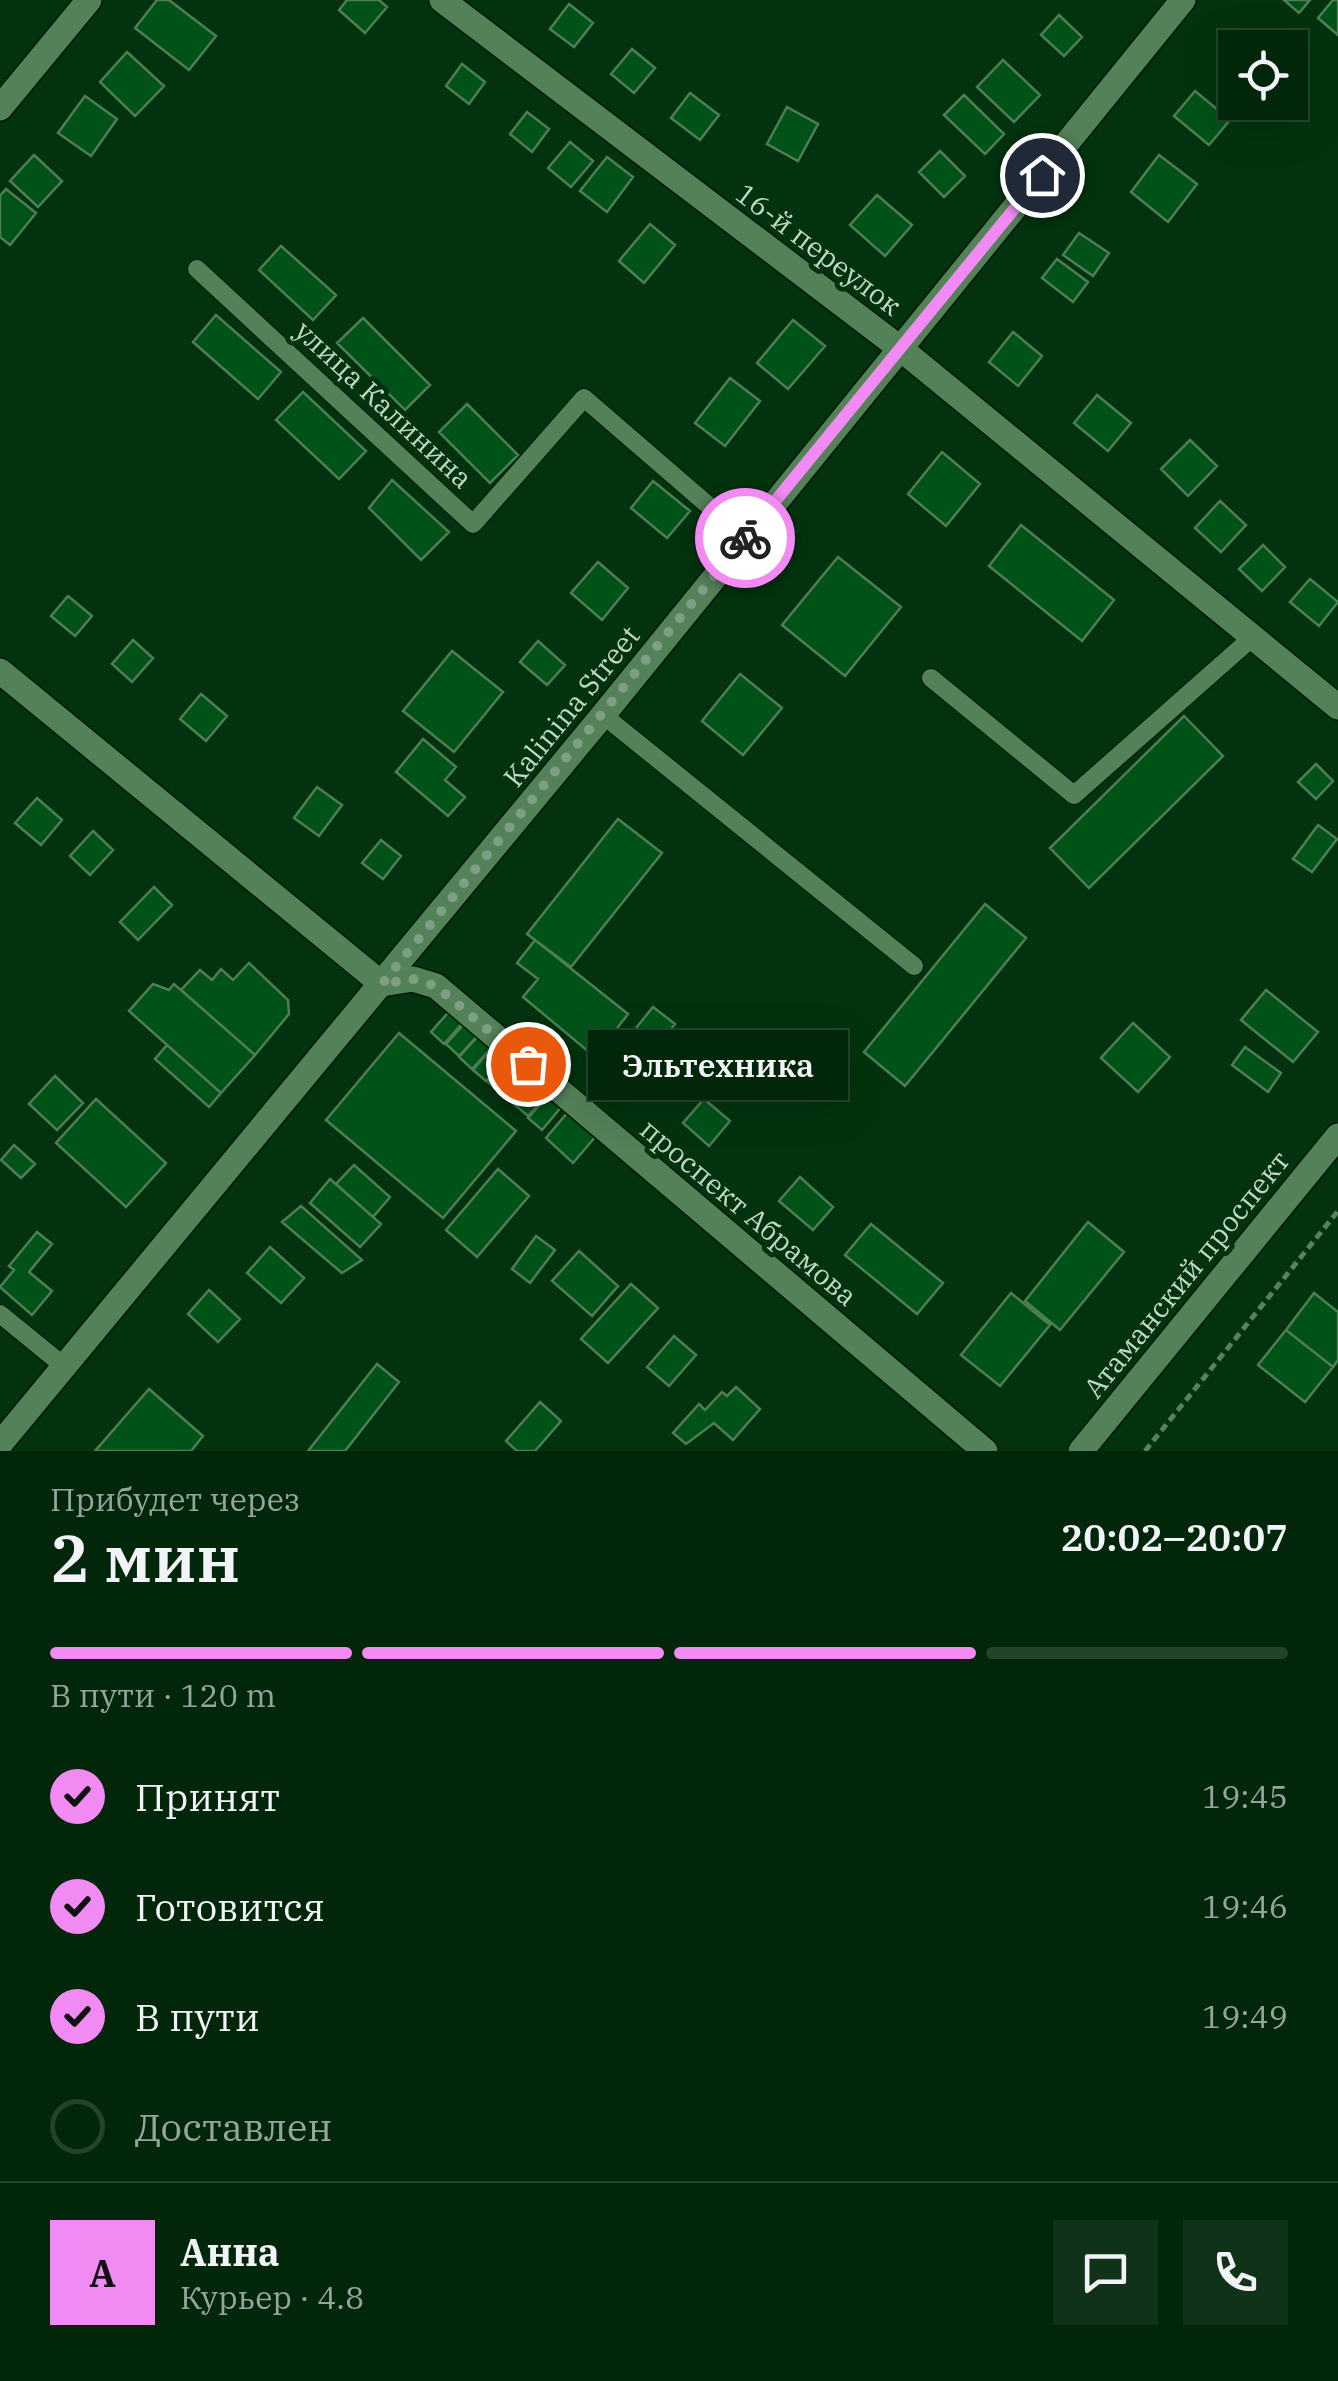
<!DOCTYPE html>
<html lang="ru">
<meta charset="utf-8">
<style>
body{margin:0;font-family:"IBM Plex Serif",serif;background:#103218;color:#f1f3f6;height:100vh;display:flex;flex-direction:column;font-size:38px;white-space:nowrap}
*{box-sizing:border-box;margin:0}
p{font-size:32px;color:#96a59c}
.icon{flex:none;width:55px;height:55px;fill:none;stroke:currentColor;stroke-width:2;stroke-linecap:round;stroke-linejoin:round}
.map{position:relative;height:1451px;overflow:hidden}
.details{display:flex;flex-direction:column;background:#02260a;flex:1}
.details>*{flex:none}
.controls{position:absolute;left:1218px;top:30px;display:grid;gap:20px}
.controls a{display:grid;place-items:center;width:90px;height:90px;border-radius:0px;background:#02260a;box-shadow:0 10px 40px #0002,0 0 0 2px #23432b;font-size:50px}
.pin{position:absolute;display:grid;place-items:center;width:85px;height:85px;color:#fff;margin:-42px;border:5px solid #fff;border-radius:50%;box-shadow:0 2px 10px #0007}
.courier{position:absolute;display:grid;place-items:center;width:100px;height:100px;margin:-50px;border:8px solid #f28af3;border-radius:50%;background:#fff;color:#222;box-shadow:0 2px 12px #0007}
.bubble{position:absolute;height:70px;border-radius:0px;background:#02260a;box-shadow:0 10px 40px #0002,0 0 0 2px #23432b;font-size:32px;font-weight:600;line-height:70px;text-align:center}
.summary em{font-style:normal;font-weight:600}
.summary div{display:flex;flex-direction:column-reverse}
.summary{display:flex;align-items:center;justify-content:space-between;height:170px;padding:0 50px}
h1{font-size:65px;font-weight:600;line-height:75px}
.bar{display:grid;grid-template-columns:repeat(4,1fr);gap:15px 10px;align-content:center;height:120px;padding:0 50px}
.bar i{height:12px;border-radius:8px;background:#23432b}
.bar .active{background:#f28af3}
.bar p{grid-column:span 4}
.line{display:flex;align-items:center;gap:25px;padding:0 50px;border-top:2px solid #23432b}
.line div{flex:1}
.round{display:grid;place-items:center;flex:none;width:105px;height:105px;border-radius:0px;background:#103218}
ol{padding:0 50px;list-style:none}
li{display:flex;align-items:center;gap:30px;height:110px}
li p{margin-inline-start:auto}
li .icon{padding:10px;border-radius:50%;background:#f28af3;color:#111;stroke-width:4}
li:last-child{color:#96a59c}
li i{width:55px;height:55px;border:5px solid #23432b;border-radius:50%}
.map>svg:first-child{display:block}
</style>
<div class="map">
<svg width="1338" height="1451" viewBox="0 0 1338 1451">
<rect width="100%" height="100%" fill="#02330e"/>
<path fill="#005219" stroke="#4f7d54" stroke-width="2.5" d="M157 0H169L216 36 189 70 135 28Z
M347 0H379L387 7 365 33 339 10Z
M1284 0H1310L1299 13Z
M1333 0H1338V35L1318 18Z
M569 4 593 23 574 47 550 29Z
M1059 15 1082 37 1064 56 1041 35Z
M632 49 655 68 634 93 611 74Z
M127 52 164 86 135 116 100 82Z
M1003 60 1040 95 1014 122 977 87Z
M462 64 485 82 469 104 446 86Z
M1195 91 1230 120 1209 145 1174 116Z
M690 93 719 115 700 140 671 118Z
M964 95 1004 134 985 154 944 115Z
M85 96 117 119 91 156 58 133Z
M787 107 818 124 798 161 767 144Z
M527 112 549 129 532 152 510 134Z
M570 142 593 161 571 187 548 168Z
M940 151 965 176 944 197 919 172Z
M34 155 62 181 38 207 10 181Z
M1159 155 1197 184 1168 222 1131 192Z
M607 157 633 177 607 212 580 191Z
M6 189 36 213 10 245 0 237V196Z
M877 195 912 225 885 256 850 225Z
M650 224 675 245 644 283 619 261Z
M1079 233 1109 253 1093 276 1063 255Z
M281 246 336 295 313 320 259 270Z
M1057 259 1088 282 1073 302 1042 278Z
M216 315 281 372 258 399 193 342Z
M363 318 430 385 405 410 337 343Z
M793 320 825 346 788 389 757 363Z
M1013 332 1042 356 1018 386 989 362Z
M730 378 760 401 725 446 695 423Z
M303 392 366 451 339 479 276 420Z
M1097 395 1131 423 1108 451 1074 423Z
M467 404 518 455 490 483 439 432Z
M1190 440 1217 466 1188 496 1161 469Z
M942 452 980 484 946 526 908 494Z
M392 480 449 532 421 560 369 508Z
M653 481 690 511 667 538 631 508Z
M1220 501 1246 525 1221 552 1195 528Z
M1021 525 1114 600 1082 641 989 566Z
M1263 545 1285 567 1262 591 1239 569Z
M838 557 901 607 845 676 782 625Z
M598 562 628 588 602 620 571 593Z
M1310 579 1338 602 1319 626 1290 602Z
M68 596 92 616 75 636 51 616Z
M133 640 153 658 132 682 112 664Z
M538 641 565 665 547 685 520 662Z
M452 651 503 692 454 752 403 711Z
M740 674 782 708 743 755 702 721Z
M201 694 227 716 206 741 180 719Z
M1184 716 1223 756 1089 888 1050 848Z
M423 739 456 767 445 780 465 797 448 816 396 772Z
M1316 764 1333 781 1316 799 1298 782Z
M317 787 342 805 319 836 294 818Z
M37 798 62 820 41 845 15 823Z
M618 819 662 853 571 967 527 934Z
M1318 825 1337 839 1312 872 1293 859Z
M93 831 113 850 90 875 70 856Z
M381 840 401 856 383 879 362 863Z
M154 887 172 905 138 940 120 922Z
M985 904 1026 938 905 1086 864 1052Z
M535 940 628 1014 595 1057 523 997 538 979 517 963Z
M249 963 288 1000 289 1014 255 1055 181 990 200 970 212 980 221 969 233 980Z
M153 984 169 990 174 984 255 1055 221 1093 129 1011Z
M1266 990 1318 1032 1293 1062 1241 1020Z
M653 1007 675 1024 627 1082 606 1065Z
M452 1008 465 1020 444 1044 431 1032Z
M468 1020 481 1032 459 1056 446 1044Z
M1133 1023 1170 1057 1138 1092 1101 1058Z
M399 1033 516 1131 443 1218 326 1120Z
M481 1033 494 1045 472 1069 459 1057Z
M167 1045 221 1093 209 1107 155 1059Z
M495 1045 508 1057 486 1081 473 1070Z
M1245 1047 1281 1073 1268 1092 1232 1065Z
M509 1057 523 1069 501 1093 488 1082Z
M525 1070 538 1082 516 1106 503 1094Z
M55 1076 83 1103 57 1130 29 1104Z
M537 1081 550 1092 528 1116 515 1105Z
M550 1094 563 1105 542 1130 528 1118Z
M96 1099 166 1163 126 1207 56 1143Z
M704 1099 730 1121 709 1146 683 1123Z
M568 1112 596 1136 573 1163 546 1138Z
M14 1145 35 1164 21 1178 1 1160Z
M354 1165 390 1197 373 1217 336 1184Z
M498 1169 529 1196 477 1257 446 1230Z
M800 1177 833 1207 813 1230 779 1201Z
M330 1179 381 1224 360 1247 310 1203Z
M301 1206 362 1260 342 1273 282 1222Z
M1088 1222 1124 1252 1060 1330 1025 1301Z
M871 1224 943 1283 917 1314 845 1255Z
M37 1232 52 1244 29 1272 52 1291 32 1315 0 1287 14 1270 9 1266Z
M536 1236 555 1250 530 1283 512 1269Z
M270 1247 304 1278 281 1303 247 1273Z
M579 1251 618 1286 592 1316 552 1281Z
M631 1284 658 1308 608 1363 581 1339Z
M209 1290 240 1319 218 1342 188 1314Z
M1011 1293 1050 1325 1000 1386 961 1355Z
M1314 1293 1338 1312V1360L1333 1367 1286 1330Z
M1286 1330 1333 1367 1305 1402 1258 1365Z
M674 1336 696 1355 669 1386 647 1367Z
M377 1364 399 1382 345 1451H308Z
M736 1387 760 1409 733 1440 714 1423 686 1444 673 1433 699 1404 705 1410 722 1392 727 1396Z
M149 1389 203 1436 191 1451H95Z
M540 1402 561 1421 535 1451H517L506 1441Z"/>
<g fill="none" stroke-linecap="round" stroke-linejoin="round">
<g stroke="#021705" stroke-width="20">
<path id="lane" d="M197 269 473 524 584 398 746 538
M931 678 1074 795 1254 636
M603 715 914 966
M0 1314 65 1367"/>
</g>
<g stroke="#021705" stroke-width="28">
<path id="street" d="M442 0 901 349 1338 707
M0 108 89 0
M0 671 382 984 413 979 436 986 985 1451
M1081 1451 1338 1136"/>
</g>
<g stroke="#021705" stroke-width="28">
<path id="secondary" d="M0 1444 603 715 1183 0"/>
</g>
<path stroke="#5a7f61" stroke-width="5" stroke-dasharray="8 5" stroke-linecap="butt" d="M1145 1451 1338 1211"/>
<use href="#lane" stroke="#538158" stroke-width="18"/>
<use href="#street" stroke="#538158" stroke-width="25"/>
<use href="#secondary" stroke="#538158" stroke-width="25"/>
</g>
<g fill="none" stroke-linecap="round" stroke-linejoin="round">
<path stroke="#7e9f84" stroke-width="10" stroke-dasharray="0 18" d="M528 1064 436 986 413 979 382 984 745 538"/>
<path stroke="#f28af3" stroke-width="12" d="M745 538 1042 175"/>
</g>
<g text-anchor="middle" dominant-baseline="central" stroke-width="10" stroke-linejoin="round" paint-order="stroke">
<g font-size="28" fill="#c1d9c3" stroke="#02330e">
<text transform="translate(819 249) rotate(37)">16-й переулок</text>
<text transform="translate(384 404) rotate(43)">улица Калинина</text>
<text transform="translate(571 706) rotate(-51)">Kalinina Street</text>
<text transform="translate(749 1212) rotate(40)">проспект Абрамова</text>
<text transform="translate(1186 1274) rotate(-51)">Атаманский проспект</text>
</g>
</g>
</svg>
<div class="controls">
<a><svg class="icon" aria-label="locate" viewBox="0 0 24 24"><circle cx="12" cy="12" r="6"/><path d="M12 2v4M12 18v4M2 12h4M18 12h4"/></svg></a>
</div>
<div class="pin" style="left:528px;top:1064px;background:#ea580c"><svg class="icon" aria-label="bag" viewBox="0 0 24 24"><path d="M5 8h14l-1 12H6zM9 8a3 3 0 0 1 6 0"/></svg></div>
<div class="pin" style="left:1042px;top:175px;background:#1f2937"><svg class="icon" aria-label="home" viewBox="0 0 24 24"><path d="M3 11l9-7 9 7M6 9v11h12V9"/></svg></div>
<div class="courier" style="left:745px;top:538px"><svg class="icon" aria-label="bike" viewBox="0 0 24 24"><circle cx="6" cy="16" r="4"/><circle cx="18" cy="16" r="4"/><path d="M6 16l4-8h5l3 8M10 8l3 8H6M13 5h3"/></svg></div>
<div class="bubble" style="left:588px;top:1030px;width:260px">Эльтехника</div>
</div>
<section class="details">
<div class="summary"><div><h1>2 мин</h1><p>Прибудет через</p></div><em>20:02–20:07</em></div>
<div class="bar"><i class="active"></i><i class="active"></i><i class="active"></i><i></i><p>В пути · 120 m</p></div>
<ol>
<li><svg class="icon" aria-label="check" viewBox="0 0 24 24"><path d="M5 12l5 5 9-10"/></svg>Принят<p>19:45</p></li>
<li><svg class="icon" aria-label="check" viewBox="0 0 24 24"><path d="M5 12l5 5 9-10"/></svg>Готовится<p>19:46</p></li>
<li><svg class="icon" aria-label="check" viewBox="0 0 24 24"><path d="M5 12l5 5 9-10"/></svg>В пути<p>19:49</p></li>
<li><i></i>Доставлен</li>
</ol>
<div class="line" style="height:180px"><b class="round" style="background:#f28af3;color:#111">А</b><div><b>Анна</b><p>Курьер · 4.8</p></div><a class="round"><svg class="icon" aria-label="chat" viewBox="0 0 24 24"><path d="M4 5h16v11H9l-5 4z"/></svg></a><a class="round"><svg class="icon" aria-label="phone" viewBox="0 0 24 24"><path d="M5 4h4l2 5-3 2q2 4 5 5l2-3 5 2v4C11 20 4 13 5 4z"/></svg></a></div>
</section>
